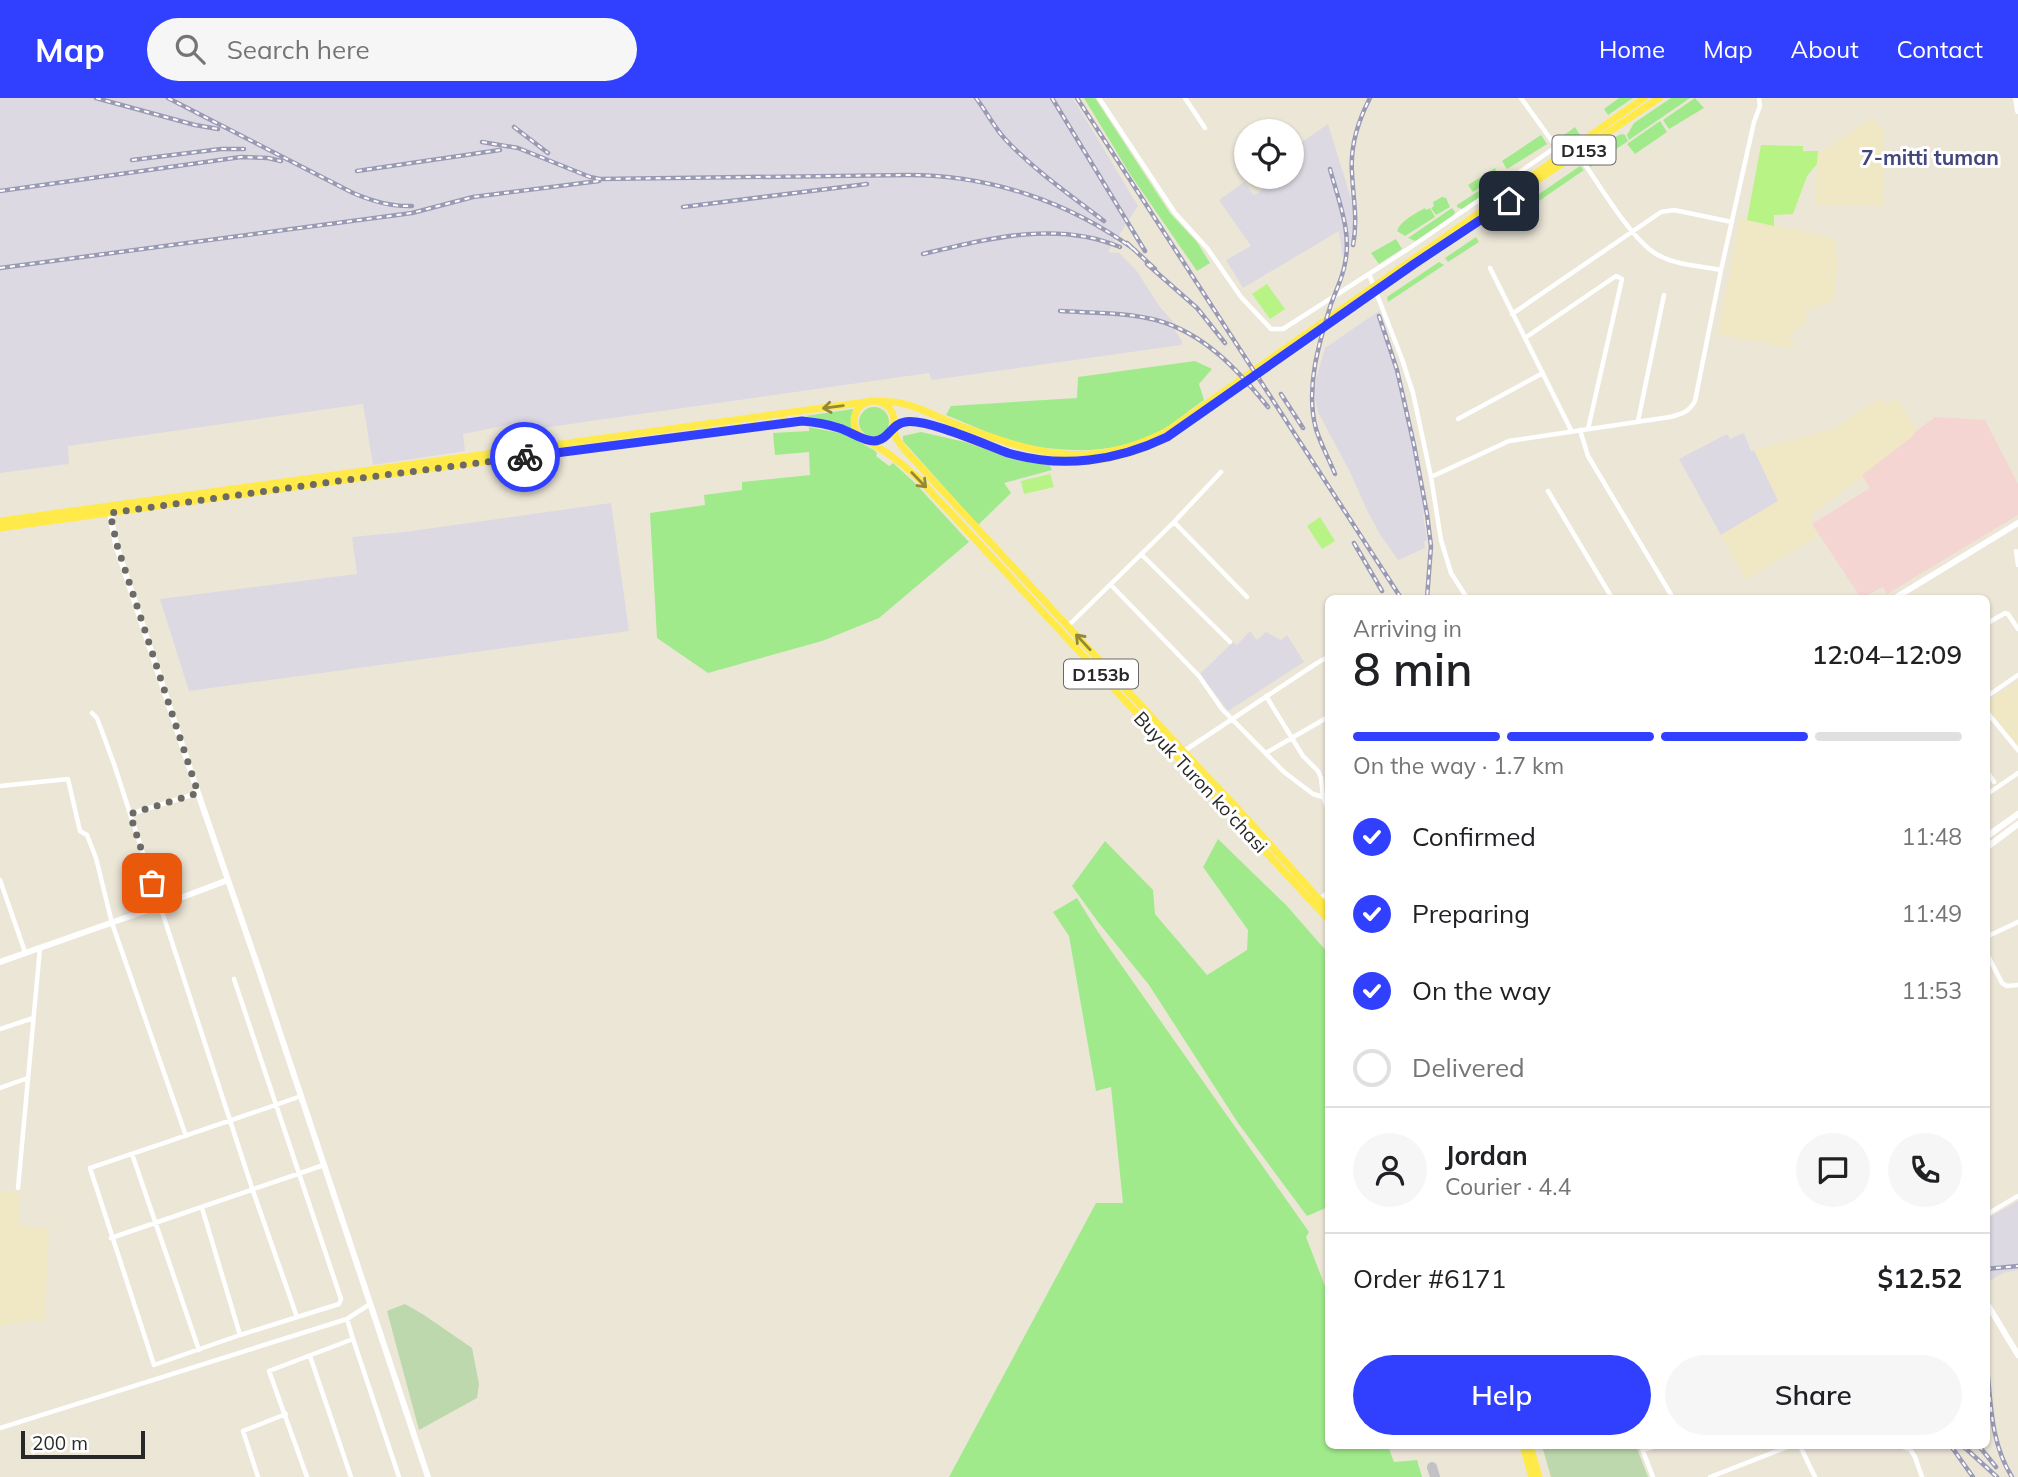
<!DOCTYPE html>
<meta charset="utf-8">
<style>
body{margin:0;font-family:Mulish,sans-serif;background:#f6f6f6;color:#202124;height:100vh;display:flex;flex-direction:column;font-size:26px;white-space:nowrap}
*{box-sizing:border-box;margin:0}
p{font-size:23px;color:#757577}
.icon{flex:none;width:38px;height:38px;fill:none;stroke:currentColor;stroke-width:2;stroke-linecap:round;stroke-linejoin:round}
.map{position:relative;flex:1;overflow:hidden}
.panel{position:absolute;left:1325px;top:497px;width:665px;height:854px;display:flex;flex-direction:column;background:#fff;border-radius:10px;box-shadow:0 2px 5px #0004}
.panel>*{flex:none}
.buttons{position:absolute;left:1234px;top:21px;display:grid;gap:14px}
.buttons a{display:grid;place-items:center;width:70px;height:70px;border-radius:50%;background:#fff;box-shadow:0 2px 5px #0004;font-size:35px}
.scale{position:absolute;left:21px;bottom:18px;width:124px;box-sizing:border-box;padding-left:7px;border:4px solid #282828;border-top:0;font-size:19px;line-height:24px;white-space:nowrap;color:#282828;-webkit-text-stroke:5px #fff;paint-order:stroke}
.pin{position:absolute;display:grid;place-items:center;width:60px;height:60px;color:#fff;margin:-30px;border-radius:14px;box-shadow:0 4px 10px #0006}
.courier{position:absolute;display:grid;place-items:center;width:70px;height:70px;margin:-35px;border:5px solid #313fff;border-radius:50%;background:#fff;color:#222;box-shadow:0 2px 9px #0007}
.overview em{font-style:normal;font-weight:600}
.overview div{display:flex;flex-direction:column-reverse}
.overview{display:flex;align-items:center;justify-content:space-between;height:119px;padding:0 28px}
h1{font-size:46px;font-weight:600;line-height:52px}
.bar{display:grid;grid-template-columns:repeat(4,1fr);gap:10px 7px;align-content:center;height:84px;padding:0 28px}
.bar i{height:9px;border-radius:5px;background:#e0e0e0}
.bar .active{background:#313fff}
.bar p{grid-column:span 4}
.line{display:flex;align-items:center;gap:18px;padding:0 28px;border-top:2px solid #e0e0e0}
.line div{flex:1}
.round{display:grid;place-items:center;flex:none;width:74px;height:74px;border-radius:37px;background:#f6f6f6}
ol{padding:0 28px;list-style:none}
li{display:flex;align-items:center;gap:21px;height:77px}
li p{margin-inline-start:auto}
li .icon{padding:7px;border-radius:50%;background:#313fff;color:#fff;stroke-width:4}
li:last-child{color:#757577}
li i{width:38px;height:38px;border:4px solid #e0e0e0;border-radius:50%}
.primary-button{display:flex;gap:14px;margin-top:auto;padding:14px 28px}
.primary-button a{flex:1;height:80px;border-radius:42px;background:#313fff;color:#fff;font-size:28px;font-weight:600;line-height:80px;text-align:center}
.primary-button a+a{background:#f6f6f6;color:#202124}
header{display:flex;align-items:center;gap:42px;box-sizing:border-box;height:98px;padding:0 35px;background:#313fff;color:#fff}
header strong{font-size:33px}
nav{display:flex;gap:38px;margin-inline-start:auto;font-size:24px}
.search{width:490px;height:63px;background:#f6f6f6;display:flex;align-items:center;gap:18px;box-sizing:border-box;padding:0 24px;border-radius:38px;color:#757577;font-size:26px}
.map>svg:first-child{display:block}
</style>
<header>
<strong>Map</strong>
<div class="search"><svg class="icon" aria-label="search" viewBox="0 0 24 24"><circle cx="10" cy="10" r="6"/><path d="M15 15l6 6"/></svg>Search here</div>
<nav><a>Home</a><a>Map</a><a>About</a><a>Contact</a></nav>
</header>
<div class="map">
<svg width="2018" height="1379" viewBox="0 0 2018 1379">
<rect width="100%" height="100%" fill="#ece6d7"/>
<path fill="#ddd9e3" d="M0 0H1073L1138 108 1108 154 1119 155 1136 172 1160 209 1175 226 1174 231 1182 243 1181 247 932 282 929 275 514 334 512 326 463 336 465 353 373 367 363 306 68 348 69 366 0 375Z
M1328 26 1352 104 1353 128 1347 162H1343L1339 133 1243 190 1226 162 1251 148 1219 102 1244 84 1254 97 1262 92 1255 79H1292V51Z
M1379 213 1396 264 1406 300 1429 415 1423 417 1427 443H1424L1425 450 1398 462 1379 435 1366 410 1351 376 1318 314 1313 291 1325 250Z
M1744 335 1751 353 1754 352 1779 403 1721 437 1679 361 1727 336 1730 341Z
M611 405 629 533 189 593 160 501 357 476 352 439 404 434Z
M1250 533 1257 542 1266 534 1281 542 1287 537 1304 564 1228 613 1200 576 1233 544 1237 547Z
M2018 1103V1172L2003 1175 1988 1184 1986 1181V1121Z"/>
<path fill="#f0e7c4" d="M1872 20 1884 33V107L1815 108 1818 53 1821 54Z
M1740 120 1834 140 1838 166 1834 203 1804 213 1808 223 1789 238 1795 247 1789 250 1718 236Z
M1880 300 1886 307 1897 301 1917 332 1913 339 1862 377 1863 379 1813 415 1811 424 1819 437 1746 482 1721 437 1778 403 1754 352 1832 331Z
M2018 584V649L1986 608V604Z
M0 1093H20L19 1127 49 1130 45 1223 32 1222 0 1228Z"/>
<path fill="#f5d5d2" d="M1935 319 1985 322 2018 386V417L1887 496 1883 489 1861 500 1812 426 1870 390 1862 377 1912 339 1915 334Z"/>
<path fill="#a1ea8c" d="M1084 0H1095L1170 115 1197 144 1210 165 1197 173 1130 76Z
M1619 0H1633L1608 17 1604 11Z
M1671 0H1690L1629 42 1627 37 1634 25Z
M1695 0 1704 10 1669 31 1663 22Z
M1660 23 1667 34 1635 56 1627 46Z
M1575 29 1580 37 1562 49 1557 42Z
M1622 36 1625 37 1628 43 1590 69 1588 63C1593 51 1609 41 1622 36Z
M1541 37 1547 46 1507 71 1502 63Z
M1580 68 1584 72 1510 123 1507 118Z
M1495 70 1499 77 1473 94 1468 87Z
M1502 78 1505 82 1462 111 1457 109V107Z
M1442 99 1446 100 1450 109 1436 117 1431 110 1434 108 1433 104Z
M1425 110 1426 112 1430 110 1435 119 1405 138 1397 133C1401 122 1415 116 1425 110Z
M1452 110 1455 114 1454 117 1419 142 1415 143 1408 140Z
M1476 139 1479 144 1448 164 1445 160Z
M1396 141 1402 151 1379 166 1371 155Z
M1439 164 1444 167 1388 204 1387 199Z
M1195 263 1212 271 1199 286 1204 302C1189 312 1175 325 1160 333 1122 355 1075 355 1033 348 1003 343 974 328 946 317L951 308 1077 300 1078 279Z
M859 324a15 15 0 1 1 30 0a15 15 0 1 1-30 0Z
M853 311 852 331 838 325 805 318Z
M809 329 845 336 874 352 877 355 876 358 889 368 893 365 914 384 969 444 879 520 822 543 708 575 657 540 650 415 705 407 704 397 742 392V384L810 377 809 354 775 357 773 335 809 333Z
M921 334 965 344 1017 362 1049 366 1052 372 1004 385 1011 395 978 427 903 343V338Z
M1218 741 1287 808 1328 855V1109L1307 1118 1238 1025 1149 887 1098 824 1072 788 1105 743 1153 792 1155 816 1207 877 1247 852 1248 832 1203 769Z
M1077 800 1098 834 1309 1134 1306 1139 1328 1196V1348H1388L1394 1364 1417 1362 1422 1379H949L1096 1105H1123L1111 989 1096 993 1069 838 1053 814Z"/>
<path fill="#bcd8ac" d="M405 1206 424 1217 472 1250 479 1286 477 1300 419 1332 387 1213Z
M1542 1348H1636L1648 1379H1551Z"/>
<path fill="#b8f386" d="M1761 47 1803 48V53H1818L1817 66 1807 78 1793 116 1774 117V128L1747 122Z
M1267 186 1285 211 1270 221 1252 196Z
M1050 376 1054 389 1024 396 1021 383Z
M1320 419 1335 443 1322 451 1307 428Z"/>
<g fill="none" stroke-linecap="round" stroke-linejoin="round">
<path stroke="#c3c0c6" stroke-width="10" d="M1432 1369 1435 1379"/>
<path stroke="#fff" stroke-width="4.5" d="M1099 0 1175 115 1207 150 1241 199 1271 231H1283L1408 151 1556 49
M1185 0 1205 30
M1521 0 1562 57
M1578 56C1595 80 1633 145 1658 157 1676 167 1700 168 1721 172
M1490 170 1572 334
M1369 176 1402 261 1413 295 1431 379 1441 442 1451 475 1467 500
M1512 216 1661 114 1674 112 1732 124
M1525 240 1616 178 1622 181 1588 331
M1458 321 1543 275
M1638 323 1664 197
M1580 332 1588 358 1673 500
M1431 379 1509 343 1670 319C1682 316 1689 314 1695 303L1721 172 1754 24 1760 8 1759 0
M1548 393 1612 500
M1174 424 1247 499
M2016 453 2018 467
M1141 456 1230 544
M1111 487 1199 578 1222 611 1284 674 1313 696 1323 699
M1986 526 2005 515 2008 516 2018 531
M1068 528 1174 424 1221 374
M1266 598 1303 658 1318 673 1321 680 1323 699 1328 711
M1986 599 2018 577
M1986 613 2018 652
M92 615 97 620 114 666 253 1093 297 1219
M1184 653 1317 565 1328 559
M1266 655 1328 619
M1986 672 1994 684
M0 688 68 681 80 733 87 737 96 760 112 825 186 1038
M1986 697 2018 675
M130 716 198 695
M0 782 25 854
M1320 801 1328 794
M1986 839 2018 824
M1986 854 2002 885 2007 888 2018 887
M234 881 341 1201 339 1206 240 1237 154 1267 90 1070C160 1046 231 1023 301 998
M0 931 33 920
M0 990 28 980
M132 1056 199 1252
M18 1090 40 850
M202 1110 240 1237
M1986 1117 2018 1098
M111 1140 324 1067
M353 1241 399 1379
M310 1258 351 1379
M0 1330 347 1221 370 1206
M1641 1348 1653 1379
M1800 1348 1815 1379
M1899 1348 1910 1351 1915 1359 1922 1379
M1643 1352 1656 1348
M258 1379 243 1333 286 1316
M307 1379 269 1273 353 1241 347 1221
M1710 1379 1790 1348"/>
<path stroke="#fff" stroke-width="6" d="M2016 0 2018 13
M109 410 116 447 198 695 259 872 428 1379
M1895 500 2018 425
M1986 739 2018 716
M1986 750 2018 726
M0 864 159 808 228 782
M1986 1204 2018 1257"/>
<path stroke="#ffea49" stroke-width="7" d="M1430 155 1659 0
M854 323a20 20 0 1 1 40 0a20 20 0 1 1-40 0Z
M1197 318C1187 325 1177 334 1166 340 1123 363 1066 371 1018 358 985 349 954 334 921 324L907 323 893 328 896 340 904 351 1183 653 1238 711 1328 811
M0 423 873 303C881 304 891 303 900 305 918 308 937 319 955 326 1033 355 1088 374 1167 333L1644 0
M0 430 331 384 782 324C836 319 881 345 919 381L1328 821
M1523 1348 1532 1379
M1530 1348 1539 1379"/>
<g stroke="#9a9ab5" stroke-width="4.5">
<path id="rail" d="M96 0 195 27 218 31
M168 0 353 95C372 103 391 109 412 108
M976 0C986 13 994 29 1005 41 1034 72 1070 97 1104 123
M1052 0 1145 153
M1077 0 1401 500
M514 29 548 55
M482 44 518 50 590 79 600 81 908 77C989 77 1068 103 1135 152
M132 62 221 51H244
M1330 71C1338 101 1352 134 1345 165 1343 179 1336 192 1331 206 1319 245 1305 290 1316 331 1321 347 1329 361 1335 376
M357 73 500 52
M0 93 241 59 268 60 281 63
M683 109 867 86
M1127 145 1155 171
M1353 147C1358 122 1353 99 1352 75 1350 48 1358 23 1370 0
M923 156C987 141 1056 122 1120 149
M1147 166 1197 210 1225 245
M0 170 412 115 473 99 599 83
M1060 213C1091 215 1125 214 1156 222 1204 235 1238 272 1268 309
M1379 218 1397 272 1414 347 1427 416 1431 448 1427 500
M1281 296 1303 330
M1354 445 1382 493
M1986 1171 2018 1168
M1987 1269C1991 1307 1991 1346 2012 1379
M1951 1348 1973 1379
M1963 1348 1997 1379
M1979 1348 1996 1369"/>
</g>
<use href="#rail" stroke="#fff" stroke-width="2" stroke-dasharray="5" stroke-linecap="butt"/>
</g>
<defs><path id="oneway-shaft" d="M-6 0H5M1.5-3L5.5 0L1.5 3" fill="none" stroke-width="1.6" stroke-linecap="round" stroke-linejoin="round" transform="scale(1.75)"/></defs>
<g stroke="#948938">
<use href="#oneway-shaft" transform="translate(833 309) rotate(172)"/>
<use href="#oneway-shaft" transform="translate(919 382) rotate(46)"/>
<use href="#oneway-shaft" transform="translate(1083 544) rotate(-133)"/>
</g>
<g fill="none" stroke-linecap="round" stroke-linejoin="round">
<path stroke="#6d6a65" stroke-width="7" stroke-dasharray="0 12.6" d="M152 785 130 716 198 695 117 447 110 415 331 384 525 359"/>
<path stroke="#313fff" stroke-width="9" d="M525 359 802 323C814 324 827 326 839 330 850 333 862 343 874 343 889 342 891 326 905 324 926 320 986 347 1008 355 1062 371 1117 363 1167 339L1414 166 1509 103"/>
</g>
<g text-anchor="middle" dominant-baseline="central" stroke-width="6" stroke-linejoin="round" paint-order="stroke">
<g fill="#fff" stroke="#686868" stroke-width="2">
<rect x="1552.5" y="37.5" width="63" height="29" rx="5"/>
<rect x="1064" y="561.5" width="74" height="29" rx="5"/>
</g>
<g font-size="18" font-weight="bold" fill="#282828">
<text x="1584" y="52">D153</text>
<text x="1101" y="576">D153b</text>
</g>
<g font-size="19" fill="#282828" stroke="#fff">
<text transform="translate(1201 684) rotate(47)">Buyuk Turon ko'chasi</text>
</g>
<g font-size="21" font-weight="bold" fill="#44477c" stroke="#fff">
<text x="1930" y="59">7-mitti tuman</text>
</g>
</g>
</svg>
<div class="buttons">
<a><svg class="icon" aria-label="locate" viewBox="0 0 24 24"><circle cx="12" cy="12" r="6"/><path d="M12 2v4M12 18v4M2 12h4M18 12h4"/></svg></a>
</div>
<div class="scale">200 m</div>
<div class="pin" style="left:152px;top:785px;background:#ea580c"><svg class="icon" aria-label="bag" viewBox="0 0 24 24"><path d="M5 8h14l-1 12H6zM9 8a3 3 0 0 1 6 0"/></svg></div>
<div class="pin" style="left:1509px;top:103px;background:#1f2937"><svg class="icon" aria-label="home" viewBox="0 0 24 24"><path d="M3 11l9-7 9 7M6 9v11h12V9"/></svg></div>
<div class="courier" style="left:525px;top:359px"><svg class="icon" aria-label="bike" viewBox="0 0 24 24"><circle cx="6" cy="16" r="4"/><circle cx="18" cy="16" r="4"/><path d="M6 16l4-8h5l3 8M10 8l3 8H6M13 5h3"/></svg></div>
<section class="panel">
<div class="overview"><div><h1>8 min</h1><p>Arriving in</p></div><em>12:04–12:09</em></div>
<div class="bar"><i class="active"></i><i class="active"></i><i class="active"></i><i></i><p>On the way · 1.7 km</p></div>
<ol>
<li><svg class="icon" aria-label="check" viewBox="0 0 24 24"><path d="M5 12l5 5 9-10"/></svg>Confirmed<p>11:48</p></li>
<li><svg class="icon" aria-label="check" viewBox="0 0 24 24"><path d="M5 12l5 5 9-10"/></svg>Preparing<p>11:49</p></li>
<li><svg class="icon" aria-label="check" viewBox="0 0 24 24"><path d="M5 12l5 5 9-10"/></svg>On the way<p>11:53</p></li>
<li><i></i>Delivered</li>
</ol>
<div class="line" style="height:126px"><a class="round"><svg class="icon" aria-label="person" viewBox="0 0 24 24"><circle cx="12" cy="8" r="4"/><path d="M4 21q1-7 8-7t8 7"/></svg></a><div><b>Jordan</b><p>Courier · 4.4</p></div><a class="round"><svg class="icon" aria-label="chat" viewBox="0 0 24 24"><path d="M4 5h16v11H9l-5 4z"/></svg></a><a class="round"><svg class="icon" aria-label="phone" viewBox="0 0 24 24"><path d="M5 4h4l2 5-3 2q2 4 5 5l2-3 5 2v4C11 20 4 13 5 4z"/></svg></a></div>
<div class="line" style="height:91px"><div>Order #6171</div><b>$12.52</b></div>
<div class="primary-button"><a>Help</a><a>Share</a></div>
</section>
</div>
